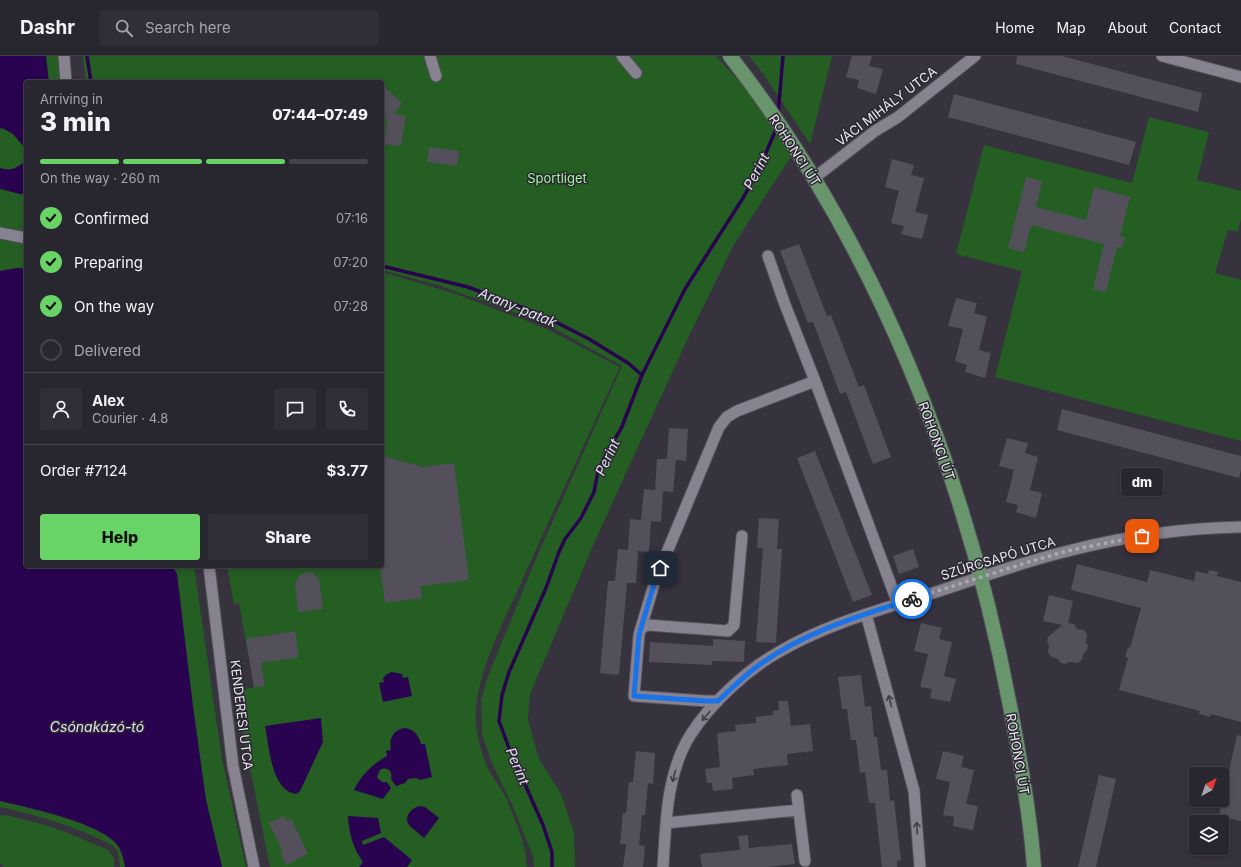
<!DOCTYPE html>
<meta charset="utf-8">
<style>
body{margin:0;font-family:Inter,sans-serif;background:#302e36;color:#f1f3f6;height:100vh;display:flex;flex-direction:column;font-size:15px;white-space:nowrap}
*{box-sizing:border-box;margin:0}
p{font-size:13px;color:#a5a5aa}
.icon{flex:none;width:22px;height:22px;fill:none;stroke:currentColor;stroke-width:2;stroke-linecap:round;stroke-linejoin:round}
.map{position:relative;flex:1;overflow:hidden}
.side{position:absolute;left:24px;top:24px;width:360px;height:488px;display:flex;flex-direction:column;background:#28262e;border-radius:4px;box-shadow:0 2px 6px #0003,0 0 0 1px #44434a}
.side>*{flex:none}
.needle{width:26px;rotate:40deg}
.fabs{position:absolute;left:1189px;top:711px;display:grid;gap:8px}
.fabs a{display:grid;place-items:center;width:40px;height:40px;border-radius:4px;background:#28262e;box-shadow:0 2px 6px #0003,0 0 0 1px #44434a;font-size:20px}
.pin{position:absolute;display:grid;place-items:center;width:34px;height:34px;color:#fff;margin:-17px;border-radius:8px;box-shadow:0 2px 6px #0006}
.courier{position:absolute;display:grid;place-items:center;width:40px;height:40px;margin:-20px;border:3px solid #1a73e8;border-radius:50%;background:#fff;color:#222;box-shadow:0 1px 5px #0007}
.bubble{position:absolute;height:28px;border-radius:4px;background:#28262e;box-shadow:0 2px 6px #0003,0 0 0 1px #44434a;font-size:13px;font-weight:800;line-height:28px;text-align:center}
.headline em{font-style:normal;font-weight:800}
.headline div{display:flex;flex-direction:column-reverse}
.headline{display:flex;align-items:center;justify-content:space-between;height:68px;padding:0 16px}
h1{font-size:26px;font-weight:800;line-height:30px}
.bar{display:grid;grid-template-columns:repeat(4,1fr);gap:6px 4px;align-content:center;height:48px;padding:0 16px}
.bar i{height:5px;border-radius:3px;background:#44434a}
.bar .active{background:#68d465}
.bar p{grid-column:span 4}
.line{display:flex;align-items:center;gap:10px;padding:0 16px;border-top:1px solid #44434a}
.line div{flex:1}
.round{display:grid;place-items:center;flex:none;width:42px;height:42px;border-radius:4px;background:#302e36}
ol{padding:0 16px;list-style:none}
li{display:flex;align-items:center;gap:12px;height:44px}
li p{margin-inline-start:auto}
li .icon{padding:4px;border-radius:50%;background:#68d465;color:#111;stroke-width:4}
li:last-child{color:#a5a5aa}
li i{width:22px;height:22px;border:2px solid #44434a;border-radius:50%}
.action{display:flex;gap:8px;margin-top:auto;padding:8px 16px}
.action a{flex:1;height:46px;border-radius:4px;background:#68d465;color:#111;font-size:16px;font-weight:800;line-height:46px;text-align:center}
.action a+a{background:#302e36;color:#f1f3f6}
header{display:flex;align-items:center;gap:24px;box-sizing:border-box;height:56px;padding:0 20px;background:#28262e;border-bottom:1px solid #44434a}
header strong{font-size:19px}
nav{display:flex;gap:22px;margin-inline-start:auto;font-size:14px}
.search{width:280px;height:36px;background:#302e36;display:flex;align-items:center;gap:10px;box-sizing:border-box;padding:0 14px;border-radius:4px;color:#a5a5aa;font-size:15px}
.map>svg:first-child{display:block}
</style>
<header>
<strong>Dashr</strong>
<div class="search"><svg class="icon" aria-label="search" viewBox="0 0 24 24"><circle cx="10" cy="10" r="6"/><path d="M15 15l6 6"/></svg>Search here</div>
<nav><a>Home</a><a>Map</a><a>About</a><a>Contact</a></nav>
</header>
<div class="map">
<svg width="1241" height="811" viewBox="0 0 1241 811">
<rect width="100%" height="100%" fill="#36323e"/>
<path fill="#245e23" d="M0 0H59L60 26H26V213L17 212 0 215Z
M83 0H716L744 31 792 99 733 190 686 286 594 487 530 638 528 664 539 703 561 738 574 776 575 811H534L533 800 513 751 491 705 482 678 481 644 488 620 538 498 622 310 546 268 441 230 382 214V26H86Z
M749 0H832L810 88 764 19Z
M1149 61 1209 76 1197 124 1241 135V163L1238 176 1228 174 1215 217 1241 224V385L995 321 1022 215 956 198 984 89 1132 127Z
M382 216 456 238 545 272 620 311C588 380 556 449 525 518 507 560 473 620 476 666 477 680 481 695 486 708 491 720 500 730 506 742 515 763 526 788 527 811H270L235 636 254 631 239 547 234 548 227 510H382Z
M172 510H194L222 703 246 811H222L206 744 193 651 177 518Z
M0 745C27 752 104 767 119 791 122 797 124 804 125 811H120C119 804 120 796 114 791 109 786 101 784 95 781 64 767 33 758 0 751Z
M5 759 38 767 63 775 108 794 114 802V811H4L0 807V760Z"/>
<path fill="#29034f" d="M0 0H46L49 26H26V138H20L0 133V112C11 115 16 113 25 105L24 91 13 78 2 72 0 73Z
M17 212 26 213V510H172L177 518 193 651 206 744 222 811H125C124 804 122 797 119 791 104 767 27 751 0 745V215Z
M392 616 402 618 403 622 408 621 412 640 383 646 379 627 384 626 383 622 387 618Z
M321 662 323 686 300 735 296 738C271 735 269 689 265 670Z
M404 672C415 673 418 679 421 688H425L432 721 420 724 416 722 408 723 405 727 396 730 391 723C393 715 387 710 380 714L377 721C380 725 382 727 387 726L391 732 383 743 354 734C361 719 373 708 387 700L386 695 391 694C389 683 392 675 404 672Z
M420 750 425 751 439 762 424 782C420 778 415 775 411 771 402 763 410 752 420 750Z
M348 760 378 762 381 777 362 785 363 789 384 781 412 804 407 811H359L363 806C353 792 349 778 348 760Z"/>
<g fill="none" stroke-linecap="round" stroke-linejoin="round">
<path stroke="#29034f" stroke-width="3.5" d="M87 0 91 26
M778 59 783 0
M382 210 468 231 542 259 589 283 628 307 642 319
M552 811V796L543 769 509 692 499 665 502 639 509 616 546 532 559 496 565 483 581 462 594 436 598 415 609 392 621 373 642 319 685 233 743 142 759 113 777 71"/>
</g>
<path fill="#53505c" d="M852 0H872L869 10 883 13 876 38 857 32 859 24 846 21Z
M1017 0H1062L1202 37 1198 56 1016 8Z
M382 29 402 47 394 58 406 60 401 90 384 88 387 65 385 60 382 57Z
M954 38 1136 86 1129 109 948 61Z
M429 91 459 95 457 110 427 106Z
M892 103 914 109 911 119 924 122 915 156 928 159 922 183 901 178 904 170 891 167 899 135 885 131Z
M1026 121 1042 125 1036 151 1086 164 1094 131 1130 141 1120 180 1125 181 1122 192 1117 191 1106 236 1093 233 1104 188 1031 169 1024 196 1008 192Z
M799 188 827 260 831 259 859 331 864 329 891 401 873 408 846 336 840 338 813 266 808 267 780 195Z
M956 242 977 247 974 257 987 261 979 294 991 297 985 322 965 316 967 309 955 305 963 273 948 270Z
M1062 353 1241 400V414L1239 422 1057 374Z
M669 372 688 373 686 405 676 404 673 436 663 435 661 466 651 465 649 496 638 495 636 527H627L619 619 600 617 608 525H615L618 493 628 494 630 463 641 464 644 433 655 434 657 403H667Z
M1007 382 1028 387 1025 397 1038 401 1030 434 1042 437 1036 462 1016 456 1018 449 1006 446 1014 414 999 410Z
M815 395 872 539 853 546 797 402Z
M382 400 423 411 454 407 469 524 421 530 422 542 385 547 380 510H382Z
M759 462 779 463 777 493H782L776 587 756 586 763 492H757Z
M913 493 919 511 899 518 893 500Z
M1077 508 1147 526 1150 514 1194 525 1196 515 1208 518 1209 514 1218 516 1217 520 1241 526V666L1211 658 1210 661 1199 658 1200 655 1119 634 1128 602 1125 601 1128 591 1130 592 1141 552 1071 534Z
M312 516 319 524 323 553 298 556 295 527 301 518Z
M1049 539 1073 545 1068 567 1074 568 1077 573 1084 574 1087 579 1086 586 1088 590 1087 594 1083 598 1082 604 1077 607 1070 606 1065 608 1061 607 1058 603 1051 601 1048 596 1049 590 1047 585 1048 581 1062 569 1043 565Z
M921 567 942 572 939 583 952 586 944 620 956 623 950 646 930 642 932 633 920 631 928 598 914 595Z
M295 575 299 601 261 607 265 630 254 631 246 583Z
M713 583 745 585 744 606 712 605V609L649 606 650 586 713 590Z
M861 619 865 651 871 650 874 681H877L881 714H887L890 745 894 744 901 804 897 805V811H882L875 747H869L865 716 860 717 856 684H851L847 653H842L838 621Z
M778 645H788L791 670 810 668 813 695 787 698 788 709 753 713 754 719 732 722 733 733 713 735 712 727H707L705 713 720 711 717 677 736 675 735 669 756 667V661L773 659V655L779 654Z
M1237 679 1241 680V765L1219 760Z
M636 695 655 697 653 728 648 727 645 759H642L639 789 645 790 643 811H623L626 788H620L623 757H626L629 726H633Z
M943 695 964 700 961 711 974 714 966 748 978 750 973 774 953 770 954 761 943 759 950 726 936 723Z
M1099 719 1116 723 1098 802 1096 811H1078Z
M284 760 287 765 291 762 308 798 286 809 280 798 283 796 269 767Z
M748 779 749 792 792 788 795 808 768 811H702L700 798 740 794 738 780Z"/>
<g fill="none" stroke-linecap="round" stroke-linejoin="round">
<g stroke="#524f59" stroke-width="13">
<path id="minor" d="M64 0 66 26
M430 0 436 20
M622 0 636 17
M1162 0 1241 21
M814 122 875 75 898 61 975 0
M0 177 26 182
M768 200 784 246 815 325 898 548
M209 510 233 710 254 811
M866 558 914 735 920 811
M641 572 655 525 719 371 727 361 737 355 815 325
M718 645H706L634 640 639 579 641 572 648 569 728 575 734 569 742 480
M797 739 805 805
M666 767 798 754
M663 811C666 767 666 717 691 678 711 647 746 615 777 597 826 568 880 554 933 537 979 522 1025 505 1072 494 1127 480 1184 472 1241 471"/>
</g>
<g stroke="#524f59" stroke-width="16">
<path id="major" d="M730 0C876 188 966 417 1010 650 1020 703 1030 757 1034 811"/>
</g>
<use href="#minor" stroke="#868290" stroke-width="11"/>
<use href="#major" stroke="#68956b" stroke-width="14"/>
</g>
<defs><path id="oneway-shaft" d="M-6 0H5M1.5-3L5.5 0L1.5 3" fill="none" stroke-width="1.6" stroke-linecap="round" stroke-linejoin="round"/></defs>
<g stroke="#423e4a">
<use href="#oneway-shaft" transform="translate(890 645) rotate(-105)"/>
<use href="#oneway-shaft" transform="translate(706 660) rotate(130)"/>
<use href="#oneway-shaft" transform="translate(674 720) rotate(105)"/>
<use href="#oneway-shaft" transform="translate(917 772) rotate(-94)"/>
</g>
<g fill="none" stroke-linecap="round" stroke-linejoin="round">
<path stroke="#aaa8b1" stroke-width="4" stroke-dasharray="0 7.2" d="M912 543 1032 505 1071 494 1142 480"/>
<path stroke="#1a73e8" stroke-width="5" d="M660 512 655 525 639 579 634 640 706 645H718C729 635 739 625 750 616 797 578 856 561 912 543"/>
</g>
<g text-anchor="middle" dominant-baseline="central" stroke-width="3" stroke-linejoin="round" paint-order="stroke">
<g font-size="13" fill="#e9e7ef" stroke="#2c2833">
<text transform="translate(886 50) rotate(-37)">VÁCI MIHÁLY UTCA</text>
<text transform="translate(795 94) rotate(57)">ROHONCI ÚT</text>
<text transform="translate(937 385) rotate(70)">ROHONCI ÚT</text>
<text transform="translate(998 502) rotate(-17)">SZŰRCSAPÓ UTCA</text>
<text transform="translate(242 659) rotate(83)">KENDERESI UTCA</text>
<text transform="translate(1018 698) rotate(80)">ROHONCI ÚT</text>
</g>
<g font-size="13" fill="#9ff89b" stroke="#2c2833">
<text x="557" y="122">Sportliget</text>
</g>
<g font-size="14" font-style="italic" fill="#e4ddf3" stroke="#2c2833">
<text transform="translate(756 115) rotate(-62)">Perint</text>
<text transform="translate(518 251) rotate(22)">Arany-patak</text>
<text transform="translate(607 401) rotate(-65)">Perint</text>
<text x="97" y="670">Csónakázó-tó</text>
<text transform="translate(518 710) rotate(67)">Perint</text>
</g>
</g>
</svg>
<div class="fabs">
<a><svg class="needle" viewBox="-14 -14 28 28"><path d="M0-13l5 13h-10z" fill="#e53935"/><path d="M0 13l5-13h-10z" fill="#a5a5aa"/></svg></a>
<a><svg class="icon" aria-label="layers" viewBox="0 0 24 24"><path d="M12 4l9 5-9 5-9-5zM3 14l9 5 9-5"/></svg></a>
</div>
<div class="pin" style="left:1142px;top:480px;background:#ea580c"><svg class="icon" aria-label="bag" viewBox="0 0 24 24"><path d="M5 8h14l-1 12H6zM9 8a3 3 0 0 1 6 0"/></svg></div>
<div class="pin" style="left:660px;top:512px;background:#1f2937"><svg class="icon" aria-label="home" viewBox="0 0 24 24"><path d="M3 11l9-7 9 7M6 9v11h12V9"/></svg></div>
<div class="courier" style="left:912px;top:543px"><svg class="icon" aria-label="bike" viewBox="0 0 24 24"><circle cx="6" cy="16" r="4"/><circle cx="18" cy="16" r="4"/><path d="M6 16l4-8h5l3 8M10 8l3 8H6M13 5h3"/></svg></div>
<div class="bubble" style="left:1121px;top:412px;width:42px">dm</div>
<section class="side">
<div class="headline"><div><h1>3 min</h1><p>Arriving in</p></div><em>07:44–07:49</em></div>
<div class="bar"><i class="active"></i><i class="active"></i><i class="active"></i><i></i><p>On the way · 260 m</p></div>
<ol>
<li><svg class="icon" aria-label="check" viewBox="0 0 24 24"><path d="M5 12l5 5 9-10"/></svg>Confirmed<p>07:16</p></li>
<li><svg class="icon" aria-label="check" viewBox="0 0 24 24"><path d="M5 12l5 5 9-10"/></svg>Preparing<p>07:20</p></li>
<li><svg class="icon" aria-label="check" viewBox="0 0 24 24"><path d="M5 12l5 5 9-10"/></svg>On the way<p>07:28</p></li>
<li><i></i>Delivered</li>
</ol>
<div class="line" style="height:72px"><a class="round"><svg class="icon" aria-label="person" viewBox="0 0 24 24"><circle cx="12" cy="8" r="4"/><path d="M4 21q1-7 8-7t8 7"/></svg></a><div><b>Alex</b><p>Courier · 4.8</p></div><a class="round"><svg class="icon" aria-label="chat" viewBox="0 0 24 24"><path d="M4 5h16v11H9l-5 4z"/></svg></a><a class="round"><svg class="icon" aria-label="phone" viewBox="0 0 24 24"><path d="M5 4h4l2 5-3 2q2 4 5 5l2-3 5 2v4C11 20 4 13 5 4z"/></svg></a></div>
<div class="line" style="height:52px"><div>Order #7124</div><b>$3.77</b></div>
<div class="action"><a>Help</a><a>Share</a></div>
</section>
</div>
